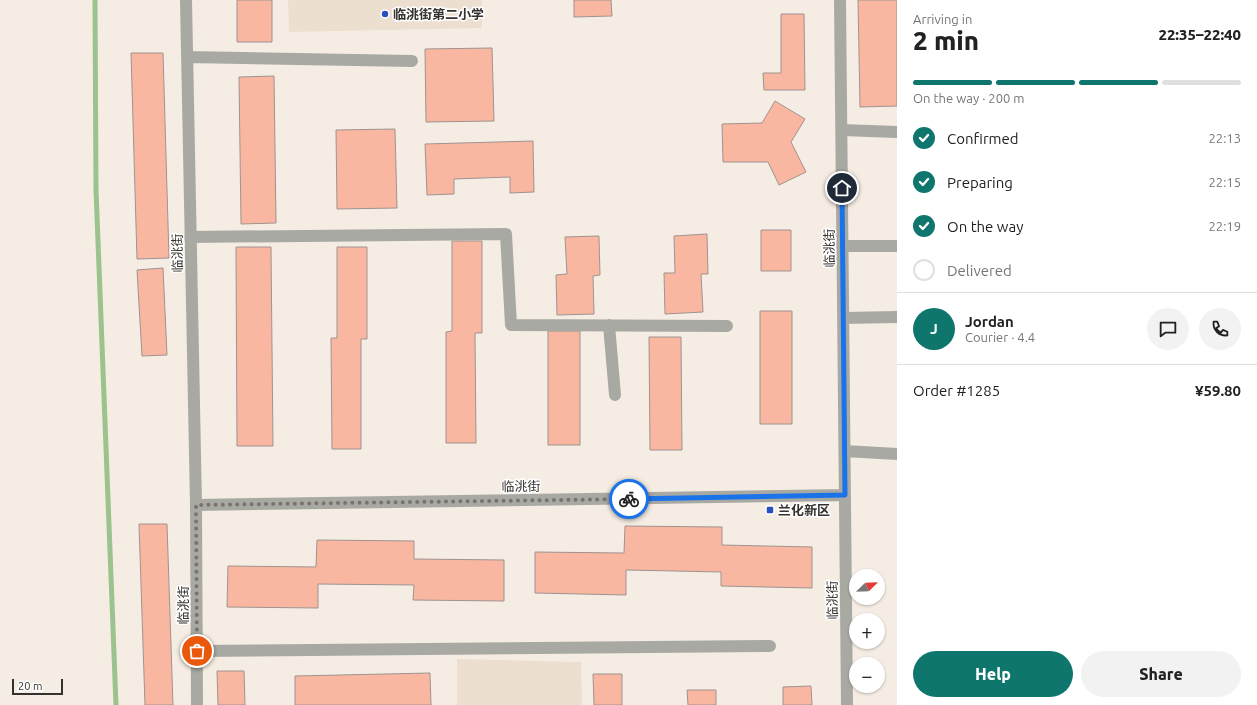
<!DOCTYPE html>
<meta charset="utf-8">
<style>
body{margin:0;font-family:Ubuntu,"Noto Sans SC",sans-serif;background:#f2f2f2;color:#222;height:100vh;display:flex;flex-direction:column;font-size:15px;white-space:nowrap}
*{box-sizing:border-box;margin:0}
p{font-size:13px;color:#767676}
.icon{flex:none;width:22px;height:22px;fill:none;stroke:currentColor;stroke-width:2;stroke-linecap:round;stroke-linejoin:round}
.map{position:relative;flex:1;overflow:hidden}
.panel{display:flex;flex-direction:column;background:#fff;width:360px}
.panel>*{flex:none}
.needle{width:26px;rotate:67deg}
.controls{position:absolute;left:849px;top:569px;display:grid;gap:8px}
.controls a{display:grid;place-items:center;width:36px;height:36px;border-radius:50%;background:#fff;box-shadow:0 1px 3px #0004;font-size:20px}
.scale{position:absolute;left:12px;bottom:10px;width:51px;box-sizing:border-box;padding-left:4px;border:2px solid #34312e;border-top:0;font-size:11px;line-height:14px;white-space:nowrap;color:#34312e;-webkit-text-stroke:3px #fff;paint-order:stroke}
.pin{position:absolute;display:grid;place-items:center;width:34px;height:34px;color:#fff;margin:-17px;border:2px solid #fff;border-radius:50%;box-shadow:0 1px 4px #0007}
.courier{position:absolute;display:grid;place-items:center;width:40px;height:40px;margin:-20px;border:3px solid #1a73e8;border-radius:50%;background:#fff;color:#222;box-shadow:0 1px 5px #0007}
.headline em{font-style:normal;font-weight:800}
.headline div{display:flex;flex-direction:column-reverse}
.headline{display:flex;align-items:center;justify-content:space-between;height:68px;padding:0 16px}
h1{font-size:26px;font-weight:800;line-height:30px}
.bar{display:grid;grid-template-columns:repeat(4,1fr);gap:6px 4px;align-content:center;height:48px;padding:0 16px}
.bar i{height:5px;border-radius:3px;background:#e0e0e0}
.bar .selected{background:#0f766e}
.bar p{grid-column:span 4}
.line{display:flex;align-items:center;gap:10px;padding:0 16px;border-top:1px solid #e0e0e0}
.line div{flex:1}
.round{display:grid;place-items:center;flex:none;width:42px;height:42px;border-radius:21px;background:#f2f2f2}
ol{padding:0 16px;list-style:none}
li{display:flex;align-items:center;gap:12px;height:44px}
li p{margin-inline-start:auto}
li .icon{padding:4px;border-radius:50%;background:#0f766e;color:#fff;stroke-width:4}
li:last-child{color:#767676}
li i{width:22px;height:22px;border:2px solid #e0e0e0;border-radius:50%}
.primary-button{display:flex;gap:8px;margin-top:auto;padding:8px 16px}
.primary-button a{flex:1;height:46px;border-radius:24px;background:#0f766e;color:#fff;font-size:16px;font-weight:800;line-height:46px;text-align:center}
.primary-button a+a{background:#f2f2f2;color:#222}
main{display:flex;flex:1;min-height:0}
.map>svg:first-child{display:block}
</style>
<main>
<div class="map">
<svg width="897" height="705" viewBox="0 0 897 705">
<rect width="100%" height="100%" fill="#f5ede3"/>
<path fill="#ecdfcf" d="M288 0H482V28L289 32Z
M457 659 581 662 582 705H457Z"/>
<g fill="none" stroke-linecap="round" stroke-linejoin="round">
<path stroke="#9cc28e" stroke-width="5" d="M95 0 96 190 116 705"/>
</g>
<path fill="#f9b7a2" stroke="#9f938f" d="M237 0H272V42H237Z
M574 0H611L612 16 574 17Z
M858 0H897V106L860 107Z
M781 14H804L805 90H764L763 73H781Z
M492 48 494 121 426 122 425 49Z
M131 53H163L169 258 137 259Z
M274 76 276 223 241 224 239 77Z
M775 101 805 119 791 142 806 172 779 185 768 162H723L722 124 762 123Z
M395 129 397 208 337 209 336 130Z
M533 141 534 192 510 193V177L454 179V194L427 195 425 144Z
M761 230H791V271H761Z
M707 234 708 274H701L703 312 665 314 664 273H675L674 236Z
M599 236 600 275 593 276 594 314 557 315 556 275 567 274 565 237Z
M452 241H482V333H475L476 443H446V332L452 331Z
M236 247H271L273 446H237Z
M337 247H367V339H361V449H332L331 338H337Z
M163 268 167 355 142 356 137 270Z
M760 311H792V424H760Z
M548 331H580V445H548Z
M649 337H681L682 450H650Z
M139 524H167L173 705H145Z
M625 526 722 527V545L812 547V588L721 586V572L626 570V595L535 593V552L624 553Z
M317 540 414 541V559L504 560V601L413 600 414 585 318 584V608L227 607 228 566 316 567Z
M217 671H244L245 705H218Z
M430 673 431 705H295V676Z
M593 674H622V705H594Z
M811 686 812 705H783V687Z
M687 690H716V705H688Z"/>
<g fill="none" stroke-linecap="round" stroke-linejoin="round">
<path stroke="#a9a9a4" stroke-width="12" d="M186 0 196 505 197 705
M840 0 847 705
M187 57 412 61
M842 130 897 132
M190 237 506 234 511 325 727 326
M843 246H897
M844 318 897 317
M609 325 615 395
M845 451 897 454
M196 505 845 495
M197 651 770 646"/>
</g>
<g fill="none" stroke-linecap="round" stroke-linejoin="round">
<path stroke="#78736d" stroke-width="4" stroke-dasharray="0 7.2" d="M197 651 196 505 629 499"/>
<path stroke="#1a73e8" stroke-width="5" d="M629 499 845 495 842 188"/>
</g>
<g fill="#294ebd" stroke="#fff" stroke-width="1.5">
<circle cx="385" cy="14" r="4"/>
<rect x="766" y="506" width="8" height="8" rx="2"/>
</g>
<g text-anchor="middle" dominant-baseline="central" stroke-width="3" stroke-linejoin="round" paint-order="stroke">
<g font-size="13" font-weight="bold" fill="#34312e" stroke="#fff" text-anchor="start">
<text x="393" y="14">临洮街第二小学</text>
<text x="778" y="510">兰化新区</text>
</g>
<g font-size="13" fill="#34312e" stroke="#fff">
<text transform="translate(829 248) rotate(-91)">临洮街</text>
<text transform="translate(177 253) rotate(-91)">临洮街</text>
<text transform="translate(521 486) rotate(-1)">临洮街</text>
<text transform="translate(832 600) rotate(-91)">临洮街</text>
<text transform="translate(183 605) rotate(-90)">临洮街</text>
</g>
</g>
</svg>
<div class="controls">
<a><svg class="needle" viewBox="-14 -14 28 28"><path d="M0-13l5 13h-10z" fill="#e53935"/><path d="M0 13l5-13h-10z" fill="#767676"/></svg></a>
<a>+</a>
<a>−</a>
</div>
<div class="scale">20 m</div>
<div class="pin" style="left:197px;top:651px;background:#ea580c"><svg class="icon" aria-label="bag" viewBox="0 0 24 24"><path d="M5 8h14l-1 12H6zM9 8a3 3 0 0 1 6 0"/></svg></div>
<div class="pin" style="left:842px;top:188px;background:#1f2937"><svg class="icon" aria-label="home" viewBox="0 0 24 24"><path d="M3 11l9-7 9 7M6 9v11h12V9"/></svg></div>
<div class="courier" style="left:629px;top:499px"><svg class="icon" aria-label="bike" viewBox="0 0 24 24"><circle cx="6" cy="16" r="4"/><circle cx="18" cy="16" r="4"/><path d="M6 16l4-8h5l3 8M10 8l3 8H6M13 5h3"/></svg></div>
</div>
<section class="panel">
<div class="headline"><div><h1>2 min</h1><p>Arriving in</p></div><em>22:35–22:40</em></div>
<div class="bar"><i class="selected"></i><i class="selected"></i><i class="selected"></i><i></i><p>On the way · 200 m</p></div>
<ol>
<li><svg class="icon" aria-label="check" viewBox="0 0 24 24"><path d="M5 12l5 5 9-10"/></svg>Confirmed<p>22:13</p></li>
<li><svg class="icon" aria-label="check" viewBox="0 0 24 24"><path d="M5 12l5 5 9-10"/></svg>Preparing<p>22:15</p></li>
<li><svg class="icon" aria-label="check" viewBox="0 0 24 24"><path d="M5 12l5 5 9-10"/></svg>On the way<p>22:19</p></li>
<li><i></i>Delivered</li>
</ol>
<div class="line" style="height:72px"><b class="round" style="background:#0f766e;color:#fff">J</b><div><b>Jordan</b><p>Courier · 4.4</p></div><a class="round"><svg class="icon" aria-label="chat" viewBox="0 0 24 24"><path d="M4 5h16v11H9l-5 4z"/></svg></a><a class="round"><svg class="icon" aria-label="phone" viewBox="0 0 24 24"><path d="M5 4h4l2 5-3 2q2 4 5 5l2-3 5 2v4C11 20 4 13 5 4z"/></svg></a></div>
<div class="line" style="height:52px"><div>Order #1285</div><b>¥59.80</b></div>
<div class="primary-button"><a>Help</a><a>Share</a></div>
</section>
</main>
